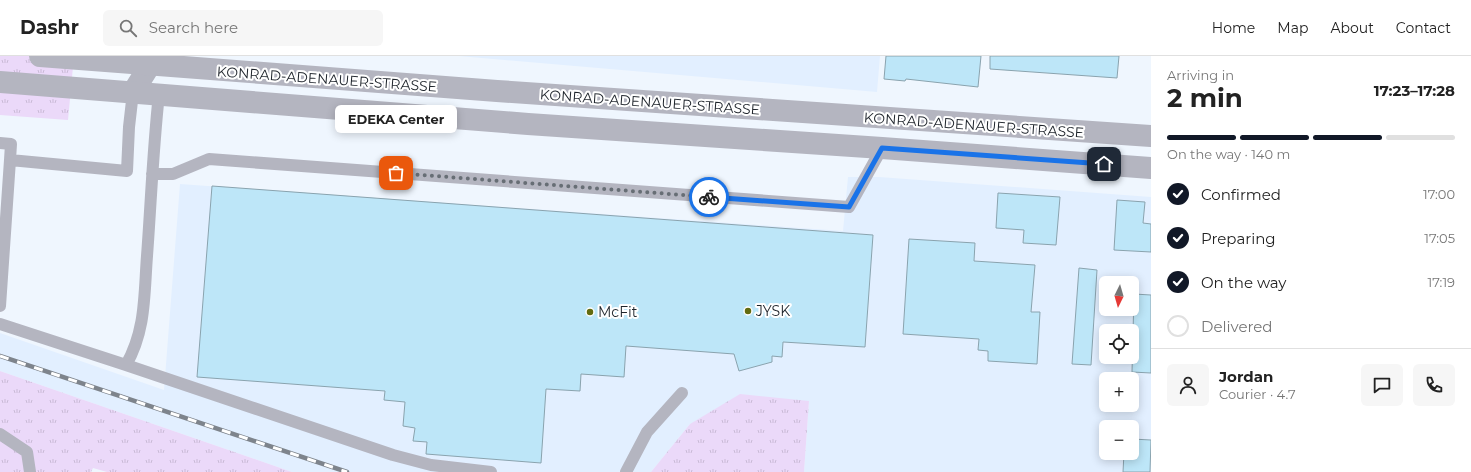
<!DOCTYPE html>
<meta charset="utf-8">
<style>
body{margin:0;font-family:Montserrat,sans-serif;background:#f6f6f6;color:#222;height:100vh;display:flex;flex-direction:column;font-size:15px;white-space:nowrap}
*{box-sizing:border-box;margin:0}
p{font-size:13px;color:#767676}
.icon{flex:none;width:22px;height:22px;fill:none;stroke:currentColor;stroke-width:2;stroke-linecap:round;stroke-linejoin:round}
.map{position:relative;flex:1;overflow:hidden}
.sheet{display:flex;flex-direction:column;background:#fff;width:320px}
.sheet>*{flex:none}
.needle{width:26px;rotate:185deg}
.buttons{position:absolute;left:1099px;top:220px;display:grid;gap:8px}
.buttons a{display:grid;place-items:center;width:40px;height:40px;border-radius:6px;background:#fff;box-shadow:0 2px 10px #0003;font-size:20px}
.pin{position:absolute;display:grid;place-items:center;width:34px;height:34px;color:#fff;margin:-17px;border-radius:8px;box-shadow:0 2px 6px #0006}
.courier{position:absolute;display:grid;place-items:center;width:40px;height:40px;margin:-20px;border:3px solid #1a73e8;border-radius:50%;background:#fff;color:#222;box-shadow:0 1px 5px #0007}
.bubble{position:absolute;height:28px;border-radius:6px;background:#fff;box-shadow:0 2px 10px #0003;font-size:13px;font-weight:700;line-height:28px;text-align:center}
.head em{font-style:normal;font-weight:700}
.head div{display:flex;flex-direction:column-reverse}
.head{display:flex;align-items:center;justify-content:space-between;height:68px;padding:0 16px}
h1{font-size:26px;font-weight:700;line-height:30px}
.bar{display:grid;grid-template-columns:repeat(4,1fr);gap:6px 4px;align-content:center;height:48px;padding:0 16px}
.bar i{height:5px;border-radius:3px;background:#e0e0e0}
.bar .selected{background:#111827}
.bar p{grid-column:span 4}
.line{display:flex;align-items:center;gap:10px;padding:0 16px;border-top:1px solid #e0e0e0}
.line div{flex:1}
.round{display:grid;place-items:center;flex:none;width:42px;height:42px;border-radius:6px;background:#f6f6f6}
ol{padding:0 16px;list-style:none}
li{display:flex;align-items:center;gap:12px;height:44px}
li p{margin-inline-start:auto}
li .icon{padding:4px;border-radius:50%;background:#111827;color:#fff;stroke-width:4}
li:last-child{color:#767676}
li i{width:22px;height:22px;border:2px solid #e0e0e0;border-radius:50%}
header{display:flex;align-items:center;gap:24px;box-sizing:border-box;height:56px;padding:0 20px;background:#fff;border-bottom:1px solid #e0e0e0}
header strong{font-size:19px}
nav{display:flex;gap:22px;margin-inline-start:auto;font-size:14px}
.search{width:280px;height:36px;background:#f6f6f6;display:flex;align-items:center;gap:10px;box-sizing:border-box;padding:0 14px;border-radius:6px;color:#767676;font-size:15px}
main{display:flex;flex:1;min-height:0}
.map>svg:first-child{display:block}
</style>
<header>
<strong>Dashr</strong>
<div class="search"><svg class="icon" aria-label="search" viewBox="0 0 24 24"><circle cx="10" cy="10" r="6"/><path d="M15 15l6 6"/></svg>Search here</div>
<nav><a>Home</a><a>Map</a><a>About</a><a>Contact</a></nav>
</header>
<main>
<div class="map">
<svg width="1151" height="416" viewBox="0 0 1151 416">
<defs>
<pattern id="grass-tufts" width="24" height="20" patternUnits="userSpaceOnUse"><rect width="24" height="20" fill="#ebd9f9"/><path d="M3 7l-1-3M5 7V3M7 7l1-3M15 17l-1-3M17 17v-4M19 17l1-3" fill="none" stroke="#c9bad6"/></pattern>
</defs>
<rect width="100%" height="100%" fill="#eff6fe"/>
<path fill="#e2efff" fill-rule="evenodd" d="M459 0H880L877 36Z
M848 121H879L1151 141V416H804L809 345 690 368 651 416H292L0 315V277L164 334 180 128 843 175ZM1106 227H1132V253H1106ZM1106 275H1132V301H1106ZM1106 323H1132V349H1106ZM1106 371H1132V397H1106Z"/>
<path fill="url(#grass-tufts)" d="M0 0H74L68 64 0 59Z
M0 315 292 416H107L93 412 91 416H0Z
M740 338 809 345 804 416H651L690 368Z"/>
<path fill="#bde6f8" stroke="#8aa3ae" d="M886 0H981L978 31 906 23 905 25 884 23Z
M990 0H1119L1117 22 990 13Z
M212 130 873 179 865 291 783 286 782 301 772 300V306L739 315 734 298 626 290 624 321 581 318 580 335 546 333 541 407 426 398 427 386 413 385 415 372 403 370 405 346 384 344 385 335 197 321Z
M998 137 1060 141 1056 189 1023 187 1024 174 996 172Z
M1117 144 1145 146 1143 167 1151 168V196L1114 194Z
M909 183 975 187 974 205 1035 209 1031 256H1040L1037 308 988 305V295L978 294 979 283 903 278Z
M1079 212 1097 214 1091 309 1072 308Z
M1134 238 1151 239V317L1132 316Z
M1132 383 1151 384 1150 416H1123L1124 397H1132Z"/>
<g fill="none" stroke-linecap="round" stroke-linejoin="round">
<path stroke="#b4b5c0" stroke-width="12" d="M0 87 11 88 10 104 127 115 129 71 133 36
M152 118H173L209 103 849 151 882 92
M0 250 10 104
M0 268 126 309C146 274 144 239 147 200 151 146 153 92 159 38
M126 309 393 399 431 409 491 416
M0 378 27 396 30 416
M626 416 647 376 682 337"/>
<path stroke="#b4b5c0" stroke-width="22" d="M133 36 150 9 153 0"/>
<path stroke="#b4b5c0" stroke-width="22" d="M40 0 497 35 1151 80
M0 26 528 68 882 92 1151 112"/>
<g stroke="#7e848c" stroke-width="4.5">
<path id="rail" d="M0 300 347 416"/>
</g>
<use href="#rail" stroke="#fff" stroke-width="3" stroke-dasharray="9" stroke-linecap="butt"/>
</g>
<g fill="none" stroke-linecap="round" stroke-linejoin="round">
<path stroke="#676e75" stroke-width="4" stroke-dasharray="0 7.2" d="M396 117 709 141"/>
<path stroke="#1a73e8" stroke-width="5" d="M709 141 849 151 882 92 1104 108"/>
</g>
<g fill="#626b10" stroke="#fff" stroke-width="1.5">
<circle cx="748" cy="255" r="4"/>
<circle cx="590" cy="256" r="4"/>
</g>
<g text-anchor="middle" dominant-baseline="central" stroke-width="4" stroke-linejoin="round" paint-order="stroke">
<g font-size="14" fill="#1e242b" stroke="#fff">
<text transform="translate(327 23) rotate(4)">KONRAD-ADENAUER-STRASSE</text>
<text transform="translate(650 46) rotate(4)">KONRAD-ADENAUER-STRASSE</text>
<text transform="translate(974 69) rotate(4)">KONRAD-ADENAUER-STRASSE</text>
</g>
<g font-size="14" fill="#1e242b" stroke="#fff" text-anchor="start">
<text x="756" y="255">JYSK</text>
<text x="598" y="256">McFit</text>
</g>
</g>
</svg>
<div class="buttons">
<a><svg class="needle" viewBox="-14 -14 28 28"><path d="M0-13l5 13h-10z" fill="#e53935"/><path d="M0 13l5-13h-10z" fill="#767676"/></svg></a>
<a><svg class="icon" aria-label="locate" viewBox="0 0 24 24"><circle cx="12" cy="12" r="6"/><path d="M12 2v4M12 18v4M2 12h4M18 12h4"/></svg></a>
<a>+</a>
<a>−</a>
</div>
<div class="pin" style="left:396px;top:117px;background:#ea580c"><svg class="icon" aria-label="bag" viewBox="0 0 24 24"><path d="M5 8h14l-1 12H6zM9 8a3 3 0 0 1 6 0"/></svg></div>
<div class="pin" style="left:1104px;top:108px;background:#1f2937"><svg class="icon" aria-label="home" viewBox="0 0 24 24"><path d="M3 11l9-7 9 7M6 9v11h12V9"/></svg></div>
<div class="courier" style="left:709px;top:141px"><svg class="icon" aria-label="bike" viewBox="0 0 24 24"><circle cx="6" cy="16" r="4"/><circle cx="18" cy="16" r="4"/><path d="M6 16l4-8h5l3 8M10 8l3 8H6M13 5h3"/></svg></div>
<div class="bubble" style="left:335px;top:49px;width:122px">EDEKA Center</div>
</div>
<section class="sheet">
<div class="head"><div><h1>2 min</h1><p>Arriving in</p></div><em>17:23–17:28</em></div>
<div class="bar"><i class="selected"></i><i class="selected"></i><i class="selected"></i><i></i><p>On the way · 140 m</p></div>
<ol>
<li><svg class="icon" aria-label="check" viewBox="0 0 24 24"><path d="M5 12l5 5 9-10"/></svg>Confirmed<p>17:00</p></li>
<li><svg class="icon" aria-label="check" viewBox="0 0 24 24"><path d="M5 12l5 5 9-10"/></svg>Preparing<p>17:05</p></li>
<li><svg class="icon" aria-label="check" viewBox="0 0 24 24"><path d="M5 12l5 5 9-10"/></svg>On the way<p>17:19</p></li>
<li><i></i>Delivered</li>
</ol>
<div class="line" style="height:72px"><a class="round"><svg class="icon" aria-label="person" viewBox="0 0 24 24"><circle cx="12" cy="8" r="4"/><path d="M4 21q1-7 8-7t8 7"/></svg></a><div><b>Jordan</b><p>Courier · 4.7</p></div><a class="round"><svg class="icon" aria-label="chat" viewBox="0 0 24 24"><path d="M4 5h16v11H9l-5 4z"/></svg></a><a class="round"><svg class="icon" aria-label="phone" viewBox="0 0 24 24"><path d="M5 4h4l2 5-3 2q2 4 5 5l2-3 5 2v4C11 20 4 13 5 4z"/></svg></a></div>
</section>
</main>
